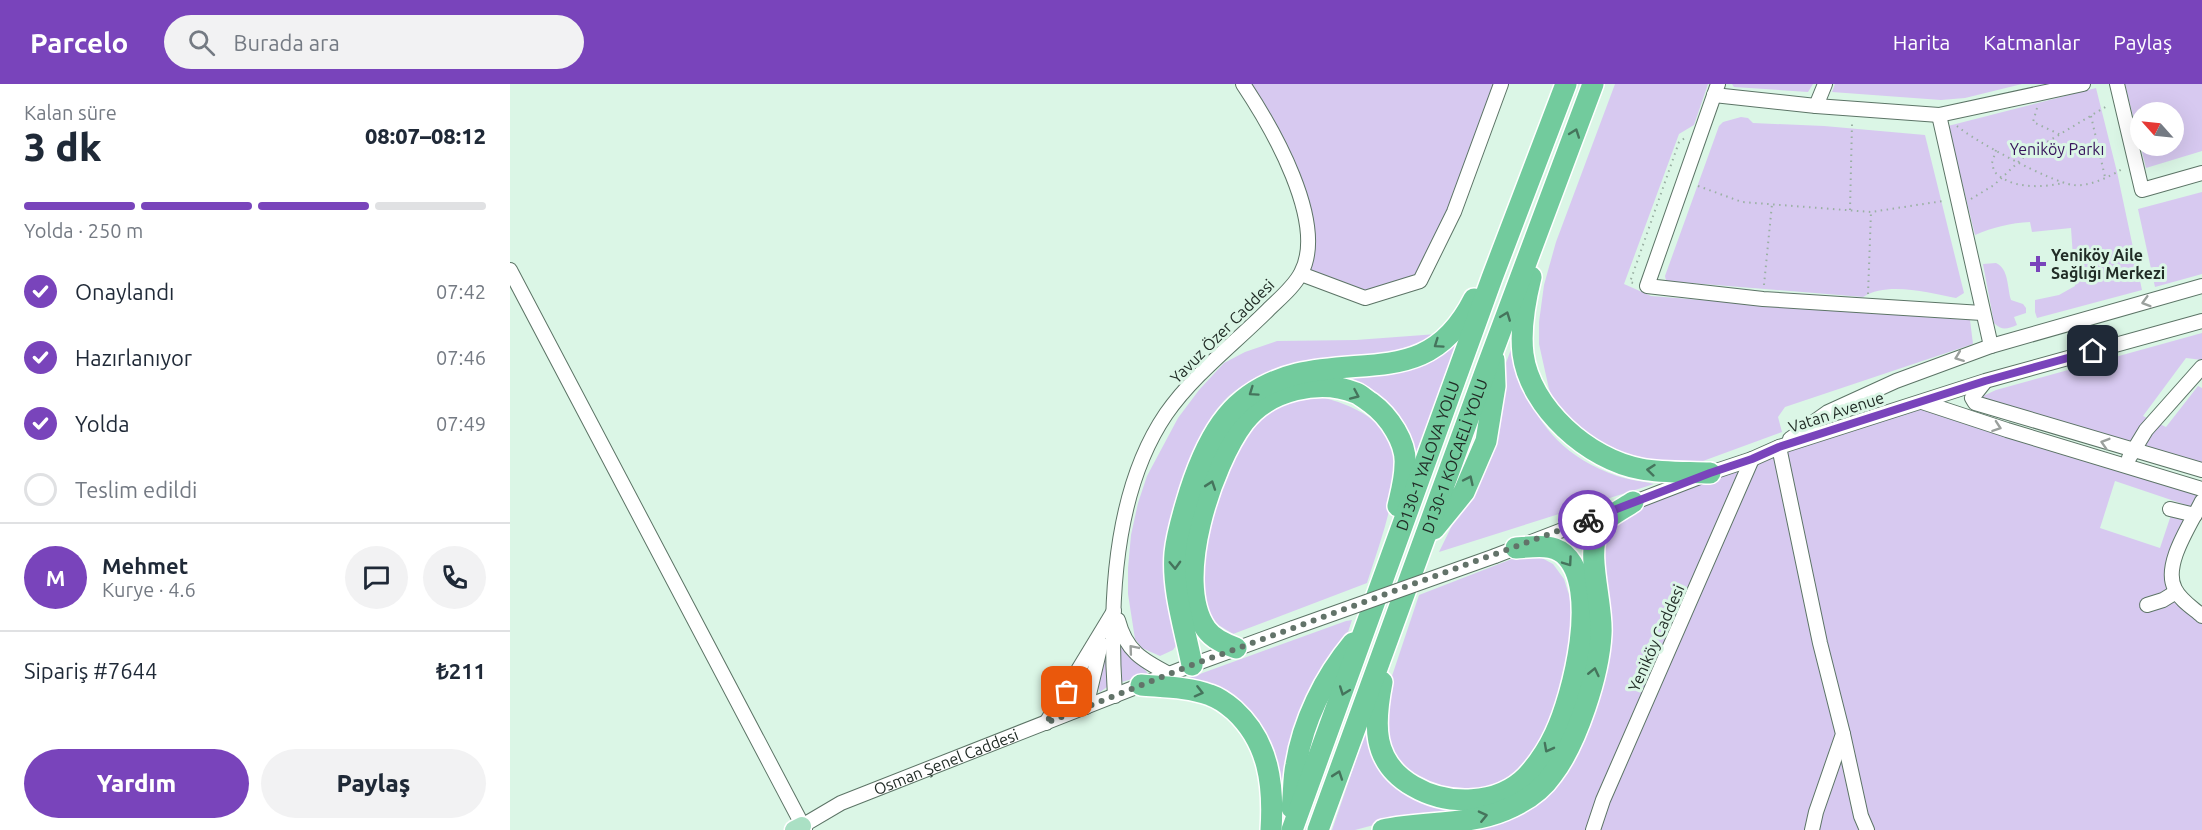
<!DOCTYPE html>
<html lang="tr">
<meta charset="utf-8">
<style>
body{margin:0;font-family:Ubuntu,sans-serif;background:#f2f2f3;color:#1f2937;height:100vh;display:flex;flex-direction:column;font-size:22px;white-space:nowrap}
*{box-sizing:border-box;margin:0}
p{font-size:20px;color:#747a83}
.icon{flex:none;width:33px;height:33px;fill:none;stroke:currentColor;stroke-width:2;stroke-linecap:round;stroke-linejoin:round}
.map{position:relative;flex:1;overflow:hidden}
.panel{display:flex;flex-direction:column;background:#fff;width:510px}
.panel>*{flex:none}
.needle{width:39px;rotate:297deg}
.tools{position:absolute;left:1620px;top:18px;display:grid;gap:12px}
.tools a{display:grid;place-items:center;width:54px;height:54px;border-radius:50%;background:#fff;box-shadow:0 6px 24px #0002;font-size:30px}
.pin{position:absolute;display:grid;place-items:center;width:51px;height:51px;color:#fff;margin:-26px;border-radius:12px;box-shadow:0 3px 9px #0006}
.courier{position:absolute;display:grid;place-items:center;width:60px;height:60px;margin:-30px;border:4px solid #7944bb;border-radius:50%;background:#fff;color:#222;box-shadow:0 2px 8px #0007}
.overview em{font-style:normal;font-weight:800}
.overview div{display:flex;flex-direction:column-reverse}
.overview{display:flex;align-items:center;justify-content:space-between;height:102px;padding:0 24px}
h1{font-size:39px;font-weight:800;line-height:45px}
.bar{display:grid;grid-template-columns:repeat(4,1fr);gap:9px 6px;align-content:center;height:72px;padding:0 24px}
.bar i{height:8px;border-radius:4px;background:#e0e1e3}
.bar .active{background:#7944bb}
.bar p{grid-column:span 4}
.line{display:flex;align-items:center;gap:15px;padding:0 24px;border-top:2px solid #e0e1e3}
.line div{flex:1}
.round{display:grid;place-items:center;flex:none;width:63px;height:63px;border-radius:32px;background:#f2f2f3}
ol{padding:0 24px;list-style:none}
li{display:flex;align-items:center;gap:18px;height:66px}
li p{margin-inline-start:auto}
li .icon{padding:6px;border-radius:50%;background:#7944bb;color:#fff;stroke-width:4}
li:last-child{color:#747a83}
li i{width:33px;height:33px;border:3px solid #e0e1e3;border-radius:50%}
.primary-button{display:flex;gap:12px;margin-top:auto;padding:12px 24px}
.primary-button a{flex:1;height:69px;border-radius:36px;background:#7944bb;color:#fff;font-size:24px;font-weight:800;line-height:69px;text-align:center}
.primary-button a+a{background:#f2f2f3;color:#1f2937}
header{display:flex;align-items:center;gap:36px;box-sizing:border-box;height:84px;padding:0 30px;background:#7944bb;color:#fff}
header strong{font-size:28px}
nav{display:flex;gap:33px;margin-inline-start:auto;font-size:21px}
.search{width:420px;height:54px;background:#f2f2f3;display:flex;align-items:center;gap:15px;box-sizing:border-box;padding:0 21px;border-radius:33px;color:#747a83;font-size:22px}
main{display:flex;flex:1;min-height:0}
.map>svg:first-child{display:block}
</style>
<header>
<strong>Parcelo</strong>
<div class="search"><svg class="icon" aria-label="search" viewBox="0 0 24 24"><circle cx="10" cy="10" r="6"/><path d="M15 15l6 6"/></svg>Burada ara</div>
<nav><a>Harita</a><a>Katmanlar</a><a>Paylaş</a></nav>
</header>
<main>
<section class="panel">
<div class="overview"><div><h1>3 dk</h1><p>Kalan süre</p></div><em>08:07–08:12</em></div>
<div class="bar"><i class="active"></i><i class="active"></i><i class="active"></i><i></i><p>Yolda · 250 m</p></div>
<ol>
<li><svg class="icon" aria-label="check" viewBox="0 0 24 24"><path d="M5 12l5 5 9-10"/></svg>Onaylandı<p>07:42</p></li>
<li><svg class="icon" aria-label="check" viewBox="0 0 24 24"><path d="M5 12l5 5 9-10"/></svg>Hazırlanıyor<p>07:46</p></li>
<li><svg class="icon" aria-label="check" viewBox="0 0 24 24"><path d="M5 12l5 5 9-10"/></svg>Yolda<p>07:49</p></li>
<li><i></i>Teslim edildi</li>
</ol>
<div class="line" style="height:108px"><b class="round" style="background:#7944bb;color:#fff">M</b><div><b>Mehmet</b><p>Kurye · 4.6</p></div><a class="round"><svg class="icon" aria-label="chat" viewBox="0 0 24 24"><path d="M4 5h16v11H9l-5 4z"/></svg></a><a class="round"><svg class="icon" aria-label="phone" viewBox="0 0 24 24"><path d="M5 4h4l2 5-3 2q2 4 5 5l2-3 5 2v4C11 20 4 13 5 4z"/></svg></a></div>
<div class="line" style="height:78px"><div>Sipariş #7644</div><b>₺211</b></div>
<div class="primary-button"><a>Yardım</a><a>Paylaş</a></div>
</section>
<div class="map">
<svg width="1692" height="746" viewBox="0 0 1692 746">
<rect width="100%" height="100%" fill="#dbf6e6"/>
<path fill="#d7c9f0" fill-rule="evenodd" d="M733 0H991L910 197 855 214 791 190 792 119Z
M1105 0H1198L1184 41 1169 50 1114 200 1141 212 1255 221 1405 228 1414 233 1460 236 1463 260 1275 323 1268 333 1272 348 1193 377 1164 380 1135 379 1079 357 1045 321 1039 305 1029 260V238L1034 201 1046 158Z
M1222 0H1303L1298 8 1224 3Z
M1325 0H1512L1455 14 1431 16 1322 8Z
M1615 0H1692V67L1636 84ZM1664 28V62H1630V28Z
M1586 4 1607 88 1632 206 1527 234 1525 228V216L1549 211 1565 202 1561 144 1522 148 1520 138C1501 139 1483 143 1465 151L1438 42Z
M1231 33 1238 34 1243 39 1314 42 1415 51 1454 209 1446 214C1419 209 1378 197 1353 213L1156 197 1155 192 1209 42 1213 38Z
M1692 108V190L1645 203 1628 125Z
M1486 179C1499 185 1497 203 1501 216L1513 220 1516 224V229L1504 233 1507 241C1497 245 1492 247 1484 239L1473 180Z
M1692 249V276L1676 274 1633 332 1656 343 1688 302 1692 304V379L1474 316 1473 312 1486 306Z
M927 250C916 256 903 267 891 270 853 279 810 274 773 284 754 289 734 299 720 311 683 343 651 444 654 492 655 514 663 537 668 559L663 566 650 572 632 564 625 555 618 510V484L621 451 628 419 637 392 668 334 689 306 714 279 735 268 767 257 846 256Z
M950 257 904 374 886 335 799 296 917 276Z
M1003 260C1015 326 1042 369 1107 392 1119 396 1132 397 1144 400L929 468 978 368 990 295Z
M815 314C851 324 883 341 887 382 888 390 885 398 884 405 878 437 867 468 857 499L723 550 702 537C691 511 691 484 693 456 694 446 700 435 703 426 713 395 722 364 744 339 761 319 790 315 815 314Z
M1412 318 1692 405 1688 425 1605 397 1590 444 1650 464 1661 431 1682 438 1661 496 1692 532V746H873L933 738 1042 693 1084 460 1123 418Z
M1007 473H1030L1043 480 1054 495 1060 514 1063 539 1060 571 1039 640 1024 669 1005 690 978 703 956 707 932 706 890 685 878 664 876 610 909 511Z
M842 536 838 548 817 584 769 743C765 716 761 649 742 630 725 614 698 605 676 595L836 537Z
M599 562 597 603 590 608 588 603 594 564Z
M612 562C620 574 634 582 638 590L612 598 610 563Z
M578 585 574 613 555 621Z
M855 650C858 659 860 669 864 677 878 706 915 722 946 726L926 731 875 738 845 746H822Z"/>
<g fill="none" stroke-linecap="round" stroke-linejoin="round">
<g stroke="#5c7466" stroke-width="16">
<g id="minor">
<path d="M1208 0 1137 202 1253 215 1472 229"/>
<path d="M1607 0 1632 106 1692 89"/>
<path d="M1204 11 1306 22 1429 31 1573 0"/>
<path d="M1306 22 1315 0"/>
<path d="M1429 31 1481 262"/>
<path d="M0 186 295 746"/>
<path d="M791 190 855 214 910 197 944 128 991 0"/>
<path d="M1474 299 1462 314 1465 319 1692 386"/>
<path d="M1412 318 1497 346 1692 405"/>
<path d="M1280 355 1318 328 1386 297 1481 262 1692 202"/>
<path d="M1269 363 1310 559 1333 650 1306 728 1302 746"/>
<path d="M1619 374 1636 346 1692 283"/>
<path d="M1692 417C1681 440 1652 481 1665 505 1670 516 1683 524 1692 532"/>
<path d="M1660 425 1685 431"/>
<path d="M985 472 1200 389 1242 375 1269 363 1475 297 1692 237"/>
<path d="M1637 521 1653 516 1666 508"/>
<path d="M608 536C616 567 632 576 659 590"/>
<path d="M605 612C599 521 603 408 656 330 684 290 724 260 758 226 769 215 784 203 791 189 818 139 761 42 733 0"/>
<path d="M576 623 591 560"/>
<path d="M536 639 604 527"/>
<path d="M1333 650 1351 732 1357 746"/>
<path id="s1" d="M292 742 331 719 359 708 682 581 783 544"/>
<path d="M1083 746 1093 716 1242 375"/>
</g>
</g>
<g stroke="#fff" stroke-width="21">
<path id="major" d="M284 746 292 742"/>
</g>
<g stroke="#fff" stroke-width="24">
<g id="highway">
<path d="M1021 193C1015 217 1010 245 1013 270 1020 324 1079 376 1131 385 1153 389 1177 388 1200 389"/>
<path d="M924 445 954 408 976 357 985 302 984 276"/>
<path d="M726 564C715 560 703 555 696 545 662 497 702 380 734 338 758 306 810 294 846 309 851 311 856 316 861 319 879 332 897 359 895 381 895 395 891 409 888 422"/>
<path d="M682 581C675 545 662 506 665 469 667 448 674 427 680 407 699 348 723 306 787 290 861 273 922 299 964 215"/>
<path d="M872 598C864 639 861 678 903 702 937 722 988 722 1017 692 1029 679 1038 665 1045 650 1063 612 1091 503 1054 470 1042 459 1021 463 1006 464"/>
<path d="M631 601C654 603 678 603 700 611 709 614 717 620 724 626 759 658 764 701 761 746"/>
<path d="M782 724C784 710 783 695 786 681 793 637 814 594 843 559"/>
<path id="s2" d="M782 746 982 194 1056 0"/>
<path id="s3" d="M808 746 977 283 1083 0"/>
<path d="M873 746C913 737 957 742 995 726 1012 719 1031 707 1042 691 1067 659 1089 590 1091 550 1093 520 1076 472 1088 446 1095 433 1111 426 1123 418"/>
</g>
</g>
<path stroke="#9ab0a3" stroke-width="2" stroke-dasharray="1.5 4.5" stroke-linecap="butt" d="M1527 24 1523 38 1551 51
M1581 32 1595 93
M1447 42C1464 57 1541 98 1563 101 1579 103 1599 93 1612 85
M1486 66 1482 79 1484 87C1499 105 1532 104 1553 99
M1188 102 1232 118 1361 128 1433 117
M1461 115 1484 101 1517 70 1597 22
M1340 126 1342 40
M1123 199 1120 198 1169 58 1175 54
M1254 201 1262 120
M1358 210 1361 128"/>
<use href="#minor" stroke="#fff" stroke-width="14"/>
<use href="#major" stroke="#aae0c4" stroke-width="18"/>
<use href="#highway" stroke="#72cb9d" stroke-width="21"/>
<g stroke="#5c7466" stroke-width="16" stroke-linecap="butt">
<path id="minor-bridge" d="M783 544 985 472"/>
</g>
<use href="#minor-bridge" stroke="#fff" stroke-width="14"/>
</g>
<defs><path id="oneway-chevron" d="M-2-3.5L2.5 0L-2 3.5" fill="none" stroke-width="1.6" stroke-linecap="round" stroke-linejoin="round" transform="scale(1.5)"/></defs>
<g stroke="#45745c">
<use href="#oneway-chevron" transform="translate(1065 49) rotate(-70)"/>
<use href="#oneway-chevron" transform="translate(996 232) rotate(-69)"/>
<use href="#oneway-chevron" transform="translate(928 260) rotate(145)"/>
<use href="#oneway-chevron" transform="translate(743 308) rotate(145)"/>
<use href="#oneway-chevron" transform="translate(845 311) rotate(24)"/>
<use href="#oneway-chevron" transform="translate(1141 386) rotate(-174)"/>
<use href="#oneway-chevron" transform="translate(959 396) rotate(-65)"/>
<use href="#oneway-chevron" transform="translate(701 401) rotate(-71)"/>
<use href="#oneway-chevron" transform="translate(1058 478) rotate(55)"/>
<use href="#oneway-chevron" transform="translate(665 481) rotate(88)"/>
<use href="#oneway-chevron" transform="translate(1084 588) rotate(-77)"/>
<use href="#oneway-chevron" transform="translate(834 607) rotate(110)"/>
<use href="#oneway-chevron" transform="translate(689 608) rotate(14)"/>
<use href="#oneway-chevron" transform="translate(1038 664) rotate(118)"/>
<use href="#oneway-chevron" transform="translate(828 691) rotate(-71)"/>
<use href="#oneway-chevron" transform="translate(973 732) rotate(-13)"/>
</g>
<g stroke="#9ba09d">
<use href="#oneway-chevron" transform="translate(1636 218) rotate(164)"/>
<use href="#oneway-chevron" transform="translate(1449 273) rotate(159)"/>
<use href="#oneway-chevron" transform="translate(1487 343) rotate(19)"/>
<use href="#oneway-chevron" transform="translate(1595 359) rotate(-163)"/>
<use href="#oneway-chevron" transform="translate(623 565) rotate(-130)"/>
</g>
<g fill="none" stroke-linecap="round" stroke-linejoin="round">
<path stroke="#627369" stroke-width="6" stroke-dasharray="0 10.8" d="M557 608 536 639 682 581 1078 436"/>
<path stroke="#7944bb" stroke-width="8" d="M1078 436 1200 389 1242 375 1269 363 1475 297 1583 267"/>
</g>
<path fill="#7944bb" stroke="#dbf6e6" stroke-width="2" d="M1525 171h6v6h6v6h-6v6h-6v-6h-6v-6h6z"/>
<g text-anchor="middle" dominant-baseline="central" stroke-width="6" stroke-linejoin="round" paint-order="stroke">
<g font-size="16" fill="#36135b" stroke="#dbf6e6">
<text x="1547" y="65">Yeniköy Parkı</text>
</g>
<g font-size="16" font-weight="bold" fill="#212c26" stroke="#dbf6e6" text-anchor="start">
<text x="1541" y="171">Yeniköy Aile<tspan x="1541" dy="18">Sağlığı Merkezi</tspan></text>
</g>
<g font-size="16" fill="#212c26" stroke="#dbf6e6">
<text transform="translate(712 247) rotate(-45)">Yavuz Özer Caddesi</text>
<text transform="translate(1326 328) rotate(-18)">Vatan Avenue</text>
<text stroke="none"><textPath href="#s2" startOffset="398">D130-1 YALOVA YOLU</textPath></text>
<text stroke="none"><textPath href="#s3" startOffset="398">D130-1 KOCAELİ YOLU</textPath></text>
<text transform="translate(1146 554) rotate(-66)">Yeniköy Caddesi</text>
<text stroke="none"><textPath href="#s1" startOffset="158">Osman Şenel Caddesi</textPath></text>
</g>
</g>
</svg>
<div class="tools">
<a><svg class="needle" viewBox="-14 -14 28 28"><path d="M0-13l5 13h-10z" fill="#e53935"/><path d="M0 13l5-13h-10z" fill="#747a83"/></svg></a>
</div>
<div class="pin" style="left:557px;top:608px;background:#ea580c"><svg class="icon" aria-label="bag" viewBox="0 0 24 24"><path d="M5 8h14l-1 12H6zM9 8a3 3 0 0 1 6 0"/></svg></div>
<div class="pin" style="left:1583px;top:267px;background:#1f2937"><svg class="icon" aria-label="home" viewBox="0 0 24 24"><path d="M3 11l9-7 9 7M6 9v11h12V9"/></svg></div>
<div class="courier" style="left:1078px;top:436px"><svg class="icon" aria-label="bike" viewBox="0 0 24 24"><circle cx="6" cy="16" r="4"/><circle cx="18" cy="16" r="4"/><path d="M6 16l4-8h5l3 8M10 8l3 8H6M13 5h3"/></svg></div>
</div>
</main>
